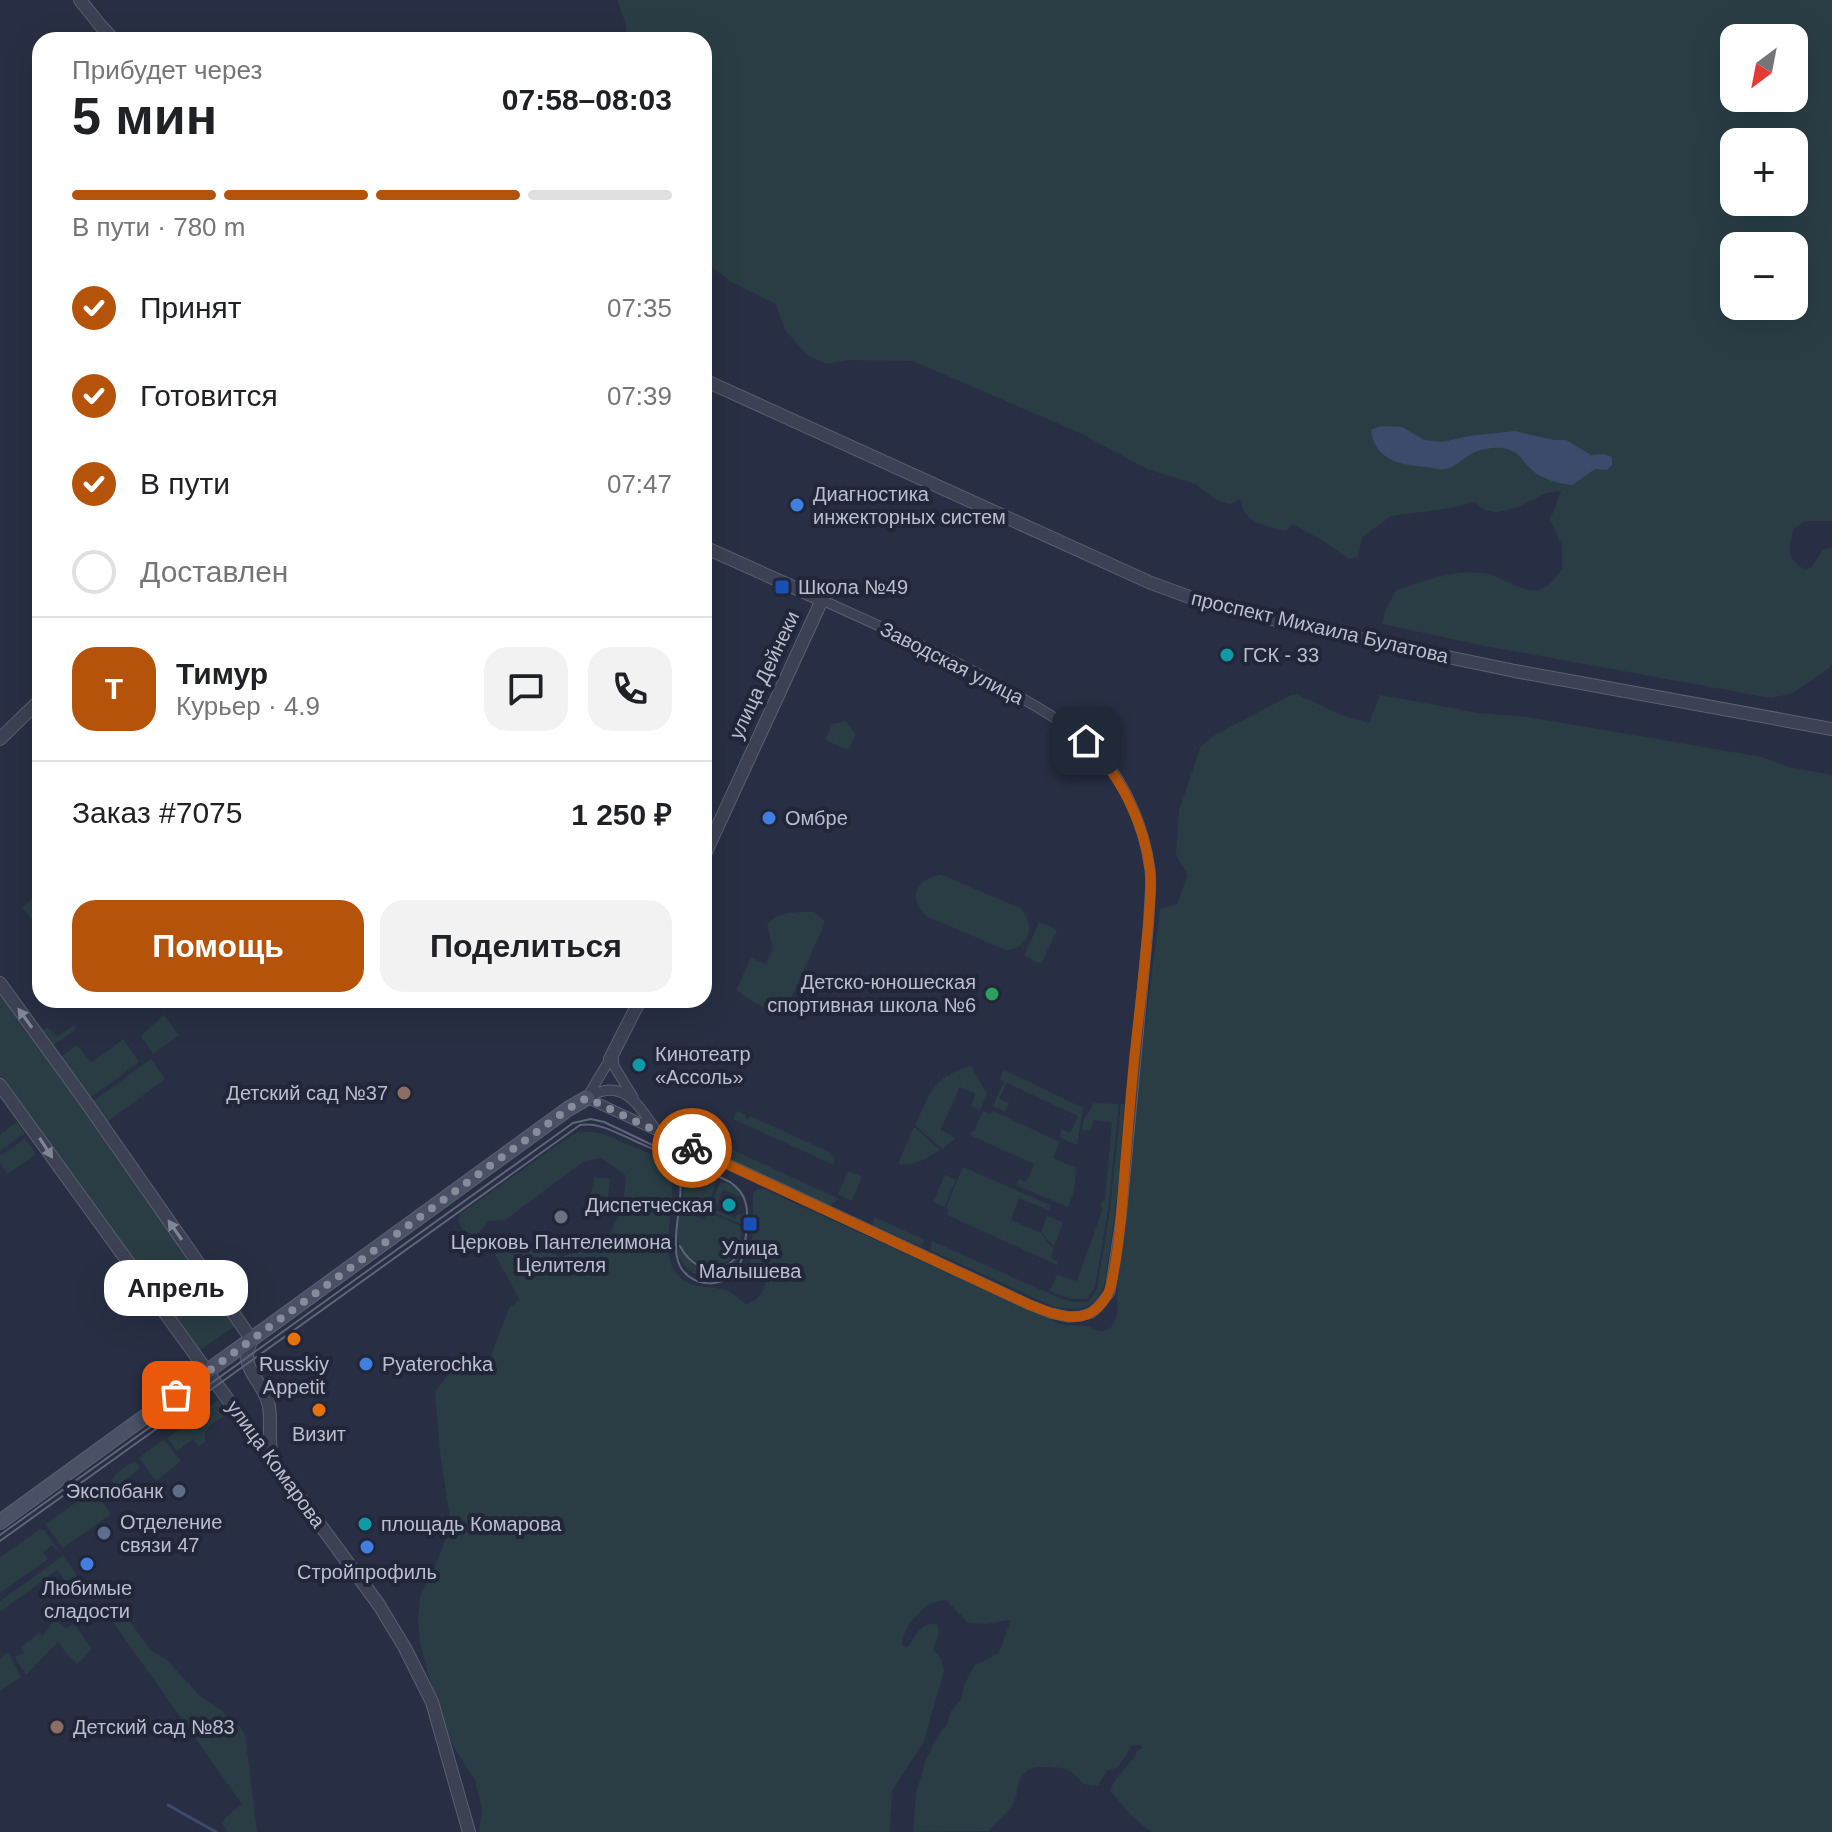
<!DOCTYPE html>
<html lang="ru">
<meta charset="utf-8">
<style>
body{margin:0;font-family:Helvetica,sans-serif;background:#f2f2f2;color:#202124;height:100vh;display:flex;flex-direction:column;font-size:30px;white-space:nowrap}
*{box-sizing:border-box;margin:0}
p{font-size:26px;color:#757577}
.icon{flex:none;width:44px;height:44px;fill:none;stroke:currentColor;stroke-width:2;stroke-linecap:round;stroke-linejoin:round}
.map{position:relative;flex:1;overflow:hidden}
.sheet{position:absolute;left:32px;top:32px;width:680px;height:976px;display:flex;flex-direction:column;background:#fff;border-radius:24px;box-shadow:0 8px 32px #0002}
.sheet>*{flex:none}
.needle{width:52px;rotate:212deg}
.fabs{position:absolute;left:1720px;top:24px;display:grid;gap:16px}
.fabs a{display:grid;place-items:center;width:88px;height:88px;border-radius:16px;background:#fff;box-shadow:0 8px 32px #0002;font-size:40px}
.pin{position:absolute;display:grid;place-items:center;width:68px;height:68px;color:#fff;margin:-34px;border-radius:16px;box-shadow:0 4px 12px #0006}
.courier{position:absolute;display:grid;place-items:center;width:80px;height:80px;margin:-40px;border:6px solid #b45309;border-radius:50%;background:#fff;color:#222;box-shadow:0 2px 10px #0007}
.bubble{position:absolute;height:56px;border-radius:24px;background:#fff;box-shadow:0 8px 32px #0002;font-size:26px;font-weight:700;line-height:56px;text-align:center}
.summary em{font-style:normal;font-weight:700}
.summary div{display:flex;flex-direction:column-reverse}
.summary{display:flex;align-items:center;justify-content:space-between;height:136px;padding:0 40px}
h1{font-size:52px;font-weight:700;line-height:60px}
.bar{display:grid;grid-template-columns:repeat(4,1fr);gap:12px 8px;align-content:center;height:96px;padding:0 40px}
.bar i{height:10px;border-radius:6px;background:#e0e0e0}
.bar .on{background:#b45309}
.bar p{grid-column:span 4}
.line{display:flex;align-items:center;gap:20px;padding:0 40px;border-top:2px solid #e0e0e0}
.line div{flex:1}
.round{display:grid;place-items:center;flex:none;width:84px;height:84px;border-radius:24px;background:#f2f2f2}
ol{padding:0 40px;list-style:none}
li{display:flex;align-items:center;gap:24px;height:88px}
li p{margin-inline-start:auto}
li .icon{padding:8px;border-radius:50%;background:#b45309;color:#fff;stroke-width:4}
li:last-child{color:#757577}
li i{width:44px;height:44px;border:4px solid #e0e0e0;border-radius:50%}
.cta{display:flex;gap:16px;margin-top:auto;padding:16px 40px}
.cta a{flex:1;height:92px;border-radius:24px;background:#b45309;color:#fff;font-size:32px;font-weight:700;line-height:92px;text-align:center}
.cta a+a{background:#f2f2f2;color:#202124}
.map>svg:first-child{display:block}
</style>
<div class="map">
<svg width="1832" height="1832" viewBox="0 0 1832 1832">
<rect width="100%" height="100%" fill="#282f44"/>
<path fill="#2a3d45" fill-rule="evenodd" d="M617 0H1832V521H1805L1793 529C1790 549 1784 557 1804 569L1811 568 1823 550 1832 547V663L1830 667 1793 693 1771 698 1485 646 1382 624 1386 608 1397 590C1425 581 1462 566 1491 575 1506 579 1522 593 1539 590 1549 588 1556 576 1562 569V545L1550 520 1561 491 1547 493 1516 508 1496 512 1485 510 1475 502 1445 509 1391 516 1362 537 1358 557 1349 559 1320 539 1292 524 1287 530C1273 529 1253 524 1244 512 1243 510 1240 501 1240 499L1230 504 1216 500 1196 484 1147 469 1080 433 913 361 849 360 827 364 808 356 785 330 776 304 732 282 704 262V40H626V24ZM1734 38H1794V98H1734ZM1734 142H1794V202H1734ZM1734 246H1794V306H1734Z
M1291 695H1298L1344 716 1369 723 1380 695 1479 713 1527 717 1762 757 1789 767 1832 775V1832H1151L1133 1817 1110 1791C1115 1775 1131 1766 1138 1750L1143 1748 1140 1745 1131 1746 1126 1756 1117 1767 1107 1771 1098 1785C1078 1788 1081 1775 1066 1769 1059 1767 1055 1768 1048 1767 1037 1767 1028 1766 1021 1778 1016 1785 1018 1795 1014 1802 1008 1813 996 1822 989 1831L913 1832 916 1794 925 1762 938 1735 947 1724 951 1711 961 1700 964 1685 975 1665 999 1653 1011 1620 986 1624 969 1623 946 1600C942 1601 937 1601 933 1603 918 1610 902 1630 902 1646L907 1647C917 1636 920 1622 937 1624L939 1633 933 1650 941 1659 944 1671 924 1741 892 1791 890 1832H479L482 1809 475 1780 452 1744 443 1719 428 1673 420 1643 418 1621 420 1596 433 1572 451 1525 440 1452 435 1392 455 1366 466 1359 480 1363 491 1356 509 1308 520 1300 494 1253 493 1244 502 1237 514 1234 524 1237 536 1247 561 1257 578 1251H592C597 1246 603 1242 607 1237 617 1224 628 1191 625 1175L601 1158 584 1161 505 1220 488 1221C478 1239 467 1239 458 1221L460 1214 573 1134C595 1128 606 1135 626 1144 636 1148 657 1155 665 1163 683 1178 660 1241 672 1266 686 1292 704 1284 726 1290 732 1292 740 1300 746 1304 763 1300 766 1284 768 1269L751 1266 749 1258 753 1231V1194L757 1189H764L1059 1324C1068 1326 1077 1325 1086 1326 1090 1326 1094 1330 1099 1331 1122 1333 1117 1300 1117 1287L1145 1027 1160 909 1177 904 1188 875 1176 856 1179 810 1201 746 1215 735Z
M846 721 856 735 848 750 825 740 832 724Z
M942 875 1020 908C1035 923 1031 949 1006 950L926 916C907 898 917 877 942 875Z
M35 897 40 905V931L22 907Z
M814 912 824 920V925L787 1007 782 1012C765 1011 750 1000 736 990L751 958 766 964 773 949 767 924C779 911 797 912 814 912Z
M1039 922 1057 930 1041 964 1024 956Z
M0 992 238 1324 197 1352 0 1082ZM171 1263 199 1301 182 1312 155 1274Z
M164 1015 179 1035 153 1054 141 1036Z
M74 1025 77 1028 53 1046 42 1031 47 1027 58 1036Z
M123 1039 139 1062 93 1096H88L61 1057 77 1045 90 1062 94 1061Z
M151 1059 165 1079 107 1122 92 1102Z
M971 1066 987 1094 980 1110 971 1106 976 1094 960 1087 940 1130 956 1138 942 1149 915 1125C930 1093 933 1077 971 1066Z
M1004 1070 1083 1108 1077 1145 1059 1137 1062 1129 1070 1133 1078 1116 1007 1083 999 1098 1009 1103 1005 1112 993 1106 1004 1082 1000 1079Z
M1094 1103 1119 1104 1108 1210 1095 1287 1087 1299H1072L1050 1291 1057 1275 1077 1281 1103 1208 1100 1206 1102 1201H1105L1112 1122 1093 1120 1091 1131 1082 1130 1083 1121Z
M1121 1104H1124L1118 1190 1106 1277C1099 1310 1081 1312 1052 1306L930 1250 932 1241 1059 1298 1073 1302H1088L1097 1289 1110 1210Z
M737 1111 746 1115 745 1117 748 1119 750 1116 831 1153 830 1155 834 1157V1165L733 1119Z
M983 1111 990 1114 993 1111 1060 1142 1053 1158 1076 1168 1074 1192 1068 1207 1016 1185 1019 1179 1026 1182 1034 1164 968 1134 974 1131Z
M17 1122 25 1133 0 1151V1135Z
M914 1127 940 1150C927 1158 913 1167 898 1164Z
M698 1134 839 1199 829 1206 694 1144Z
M25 1139 36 1154 8 1174 0 1163V1156Z
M674 1158 717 1179 709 1204 697 1200 693 1215 705 1220 708 1212 743 1227C741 1237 740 1249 733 1257 719 1271 692 1265 682 1250 668 1229 686 1203 684 1181 684 1172 679 1165 674 1158Z
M963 1167 1050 1205 1049 1210 1019 1198 1011 1220 1041 1233 1053 1249 1051 1258 1057 1261V1265L947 1215 949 1210 946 1208Z
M848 1171 862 1177 852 1201 838 1194Z
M945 1175 956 1180 944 1207 933 1202Z
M594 1177 610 1179 608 1197 591 1195Z
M720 1181C729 1184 742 1188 743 1198L723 1190 715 1210 735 1218 737 1215 745 1213 743 1225 709 1211Z
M1047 1216 1063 1222 1054 1247 1041 1232Z
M874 1217 925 1240 920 1246 873 1225Z
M675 1243C685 1261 709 1278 730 1264 735 1261 738 1254 742 1249 731 1291 680 1284 675 1243Z
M218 1400 228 1413 210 1426 205 1433V1442L199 1446 193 1439 177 1451 167 1438Z
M164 1439 181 1461 156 1481 139 1458Z
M136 1462 139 1466 138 1470 120 1484 114 1483 112 1480C115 1473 128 1463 136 1462Z
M103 1484H108L110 1490 100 1499 111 1514 63 1548 45 1524Z
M40 1529 45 1531 58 1549 56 1550 52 1545 43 1552 48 1559 0 1593V1557Z
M63 1556C71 1567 85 1578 72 1590L57 1570 0 1612V1601Z
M113 1603 121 1609 150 1650 167 1660 199 1695 222 1711 240 1727 245 1734 257 1832H228L222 1824 226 1817 242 1804 103 1608Z
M55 1620 66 1629 74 1623 92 1649 77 1664 67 1654 58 1642 26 1675 15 1657 21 1653 25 1654 21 1647 39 1633 42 1637Z
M8 1652 21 1677 0 1691V1658Z"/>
<path fill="#3e4a6c" d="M1381 426 1402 427 1424 440 1442 442 1470 436 1515 431 1553 440H1566L1591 455 1603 454 1612 457V465L1607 470 1595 469 1572 485C1558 483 1543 480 1532 470 1521 460 1521 452 1503 448 1495 447 1480 449 1473 453 1463 458 1457 466 1446 469 1440 470 1433 468 1427 467 1401 465 1375 461 1371 430Z"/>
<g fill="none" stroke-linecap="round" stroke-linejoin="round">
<path stroke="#3e4a6c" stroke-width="3" d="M168 1805 216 1832"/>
<g stroke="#5b5f71" stroke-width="11">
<path id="minor" d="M613 1054 614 1066 633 1097
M589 1094 610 1059
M587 1098 1030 1305 1050 1313 1069 1317 1081 1316 1091 1313 1098 1307 1110 1292 1121 1218 1149 919C1149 903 1152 885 1150 870 1145 829 1126 784 1099 754 1078 731 1051 715 1025 700 960 661 890 631 822 600
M587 1098C620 1077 636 1101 654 1127"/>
</g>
<g stroke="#5b5f71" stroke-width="14">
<path id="tertiary" d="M80 0 100 25 114 40
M704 380 1151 583 1206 603 1327 632 1515 671 1832 729
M704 547 822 600 704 856
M0 739 40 700
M0 983 86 1102 252 1340C236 1368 264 1380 269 1406 271 1420 269 1437 271 1452
M610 1059 640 1000
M0 1085 207 1371 379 1605 405 1648 432 1702 469 1832"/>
</g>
<g stroke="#5b5f71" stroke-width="16">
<path id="secondary" d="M0 1522 568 1109 587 1098"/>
</g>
<use href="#minor" stroke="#3c4253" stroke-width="9"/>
<use href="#tertiary" stroke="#3c4253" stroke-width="12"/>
<use href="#secondary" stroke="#4a5066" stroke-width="14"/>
<path stroke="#5e657a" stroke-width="2" d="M680 1246C693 1272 723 1278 740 1252
M0 1535 573 1123 591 1119 604 1122 730 1182C737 1187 743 1193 745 1201 750 1214 745 1256 738 1268 725 1289 694 1288 681 1268 675 1258 676 1248 676 1238 676 1215 689 1177 671 1161 661 1151 645 1146 633 1140 616 1133 599 1122 580 1125L0 1541"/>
</g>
<defs><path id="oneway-solid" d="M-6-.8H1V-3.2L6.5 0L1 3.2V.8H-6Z" transform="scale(2)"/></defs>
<g fill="#818696">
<use href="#oneway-solid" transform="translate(25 1018) rotate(-126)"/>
<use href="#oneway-solid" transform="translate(46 1148) rotate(57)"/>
<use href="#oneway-solid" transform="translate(175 1230) rotate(-125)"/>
</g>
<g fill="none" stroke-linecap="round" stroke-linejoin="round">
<path stroke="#878c9d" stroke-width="8" stroke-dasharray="0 14.4" d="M176 1395 568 1109 587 1098 692 1148"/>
<path stroke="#b45309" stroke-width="10" d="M692 1148 1030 1305C1050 1313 1080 1326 1098 1307 1106 1300 1110 1291 1112 1281 1120 1243 1122 1204 1125 1166 1128 1128 1131 1089 1135 1051 1139 1013 1144 975 1147 936 1149 915 1152 891 1150 870 1144 822 1120 775 1086 741"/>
</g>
<g fill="#3f7fe0" stroke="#212639" stroke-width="3">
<circle cx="797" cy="505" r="8"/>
<circle cx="769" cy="818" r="8"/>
<circle cx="366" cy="1364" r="8"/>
<circle cx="367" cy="1547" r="8"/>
<circle cx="87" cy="1564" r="8"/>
</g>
<g fill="#1a4fb4" stroke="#212639" stroke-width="3">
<rect x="774" y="579" width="16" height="16" rx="4"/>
<rect x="742" y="1216" width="16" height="16" rx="4"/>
</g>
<g fill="#0f9aa8" stroke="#212639" stroke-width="3">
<circle cx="1227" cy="655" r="8"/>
<circle cx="639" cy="1065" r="8"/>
<circle cx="729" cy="1205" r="8"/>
<circle cx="365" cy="1524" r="8"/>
</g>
<circle fill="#2e9e5b" stroke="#212639" stroke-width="3" cx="992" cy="994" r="8"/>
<g fill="#8d6e63" stroke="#212639" stroke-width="3">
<circle cx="404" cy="1093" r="8"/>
<circle cx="57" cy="1727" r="8"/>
</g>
<circle fill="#6b7280" stroke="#212639" stroke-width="3" cx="561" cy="1217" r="8"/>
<g fill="#e8710a" stroke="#212639" stroke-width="3">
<circle cx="294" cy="1339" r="8"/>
<circle cx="319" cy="1410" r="8"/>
</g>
<g fill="#5c6f8a" stroke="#212639" stroke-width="3">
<circle cx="179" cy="1491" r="8"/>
<circle cx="104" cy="1533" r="8"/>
</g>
<g text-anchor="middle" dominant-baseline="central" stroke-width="8" stroke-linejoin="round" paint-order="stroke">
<g font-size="20" fill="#babecd" stroke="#212639" text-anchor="start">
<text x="813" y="494">Диагностика<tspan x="813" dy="23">инжекторных систем</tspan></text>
<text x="798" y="587">Школа №49</text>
<text x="1243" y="655">ГСК - 33</text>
<text x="785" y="818">Омбре</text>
<text x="976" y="982" text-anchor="end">Детско-юношеская<tspan x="976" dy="23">спортивная школа №6</tspan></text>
<text x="655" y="1054">Кинотеатр<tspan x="655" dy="23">«Ассоль»</tspan></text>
<text x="388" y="1093" text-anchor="end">Детский сад №37</text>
<text x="713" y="1205" text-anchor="end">Диспетческая</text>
<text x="561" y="1242" text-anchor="middle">Церковь Пантелеимона<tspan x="561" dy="23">Целителя</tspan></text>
<text x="750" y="1248" text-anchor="middle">Улица<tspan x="750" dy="23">Малышева</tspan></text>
<text x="294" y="1364" text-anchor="middle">Russkiy<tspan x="294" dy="23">Appetit</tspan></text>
<text x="382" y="1364">Pyaterochka</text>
<text x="319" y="1434" text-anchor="middle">Визит</text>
<text x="163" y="1491" text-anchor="end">Экспобанк</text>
<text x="120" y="1522">Отделение<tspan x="120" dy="23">связи 47</tspan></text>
<text x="381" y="1524">площадь Комарова</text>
<text x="367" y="1572" text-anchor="middle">Стройпрофиль</text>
<text x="87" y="1588" text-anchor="middle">Любимые<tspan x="87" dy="23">сладости</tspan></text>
<text x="73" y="1727">Детский сад №83</text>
</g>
<g font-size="20" fill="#babecd" stroke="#212639">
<text transform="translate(1320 627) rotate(13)">проспект Михаила Булатова</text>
<text transform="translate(952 663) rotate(27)">Заводская улица</text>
<text transform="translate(764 675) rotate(-65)">улица Дейнеки</text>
<text transform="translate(276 1464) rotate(54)">улица Комарова</text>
</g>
</g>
</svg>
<div class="fabs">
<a><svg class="needle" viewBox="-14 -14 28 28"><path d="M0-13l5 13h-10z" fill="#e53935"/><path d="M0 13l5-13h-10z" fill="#757577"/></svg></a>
<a>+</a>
<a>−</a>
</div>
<div class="pin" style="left:176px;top:1395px;background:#ea580c"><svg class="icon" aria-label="bag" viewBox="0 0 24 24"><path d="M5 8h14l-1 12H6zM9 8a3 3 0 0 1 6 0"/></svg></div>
<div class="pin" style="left:1086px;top:741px;background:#1f2937"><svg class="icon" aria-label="home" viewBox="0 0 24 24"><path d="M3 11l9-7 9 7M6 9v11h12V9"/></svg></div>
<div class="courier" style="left:692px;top:1148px"><svg class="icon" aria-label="bike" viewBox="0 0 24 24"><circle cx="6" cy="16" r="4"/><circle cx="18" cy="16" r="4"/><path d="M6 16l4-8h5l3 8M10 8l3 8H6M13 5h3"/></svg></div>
<div class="bubble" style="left:104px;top:1260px;width:144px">Апрель</div>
<section class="sheet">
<div class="summary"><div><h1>5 мин</h1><p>Прибудет через</p></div><em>07:58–08:03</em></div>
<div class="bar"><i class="on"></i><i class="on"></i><i class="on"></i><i></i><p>В пути · 780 m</p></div>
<ol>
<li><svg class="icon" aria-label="check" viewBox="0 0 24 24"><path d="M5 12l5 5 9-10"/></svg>Принят<p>07:35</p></li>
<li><svg class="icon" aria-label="check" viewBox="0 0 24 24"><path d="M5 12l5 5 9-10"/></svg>Готовится<p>07:39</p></li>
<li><svg class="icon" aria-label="check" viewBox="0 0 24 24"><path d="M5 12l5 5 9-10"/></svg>В пути<p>07:47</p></li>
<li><i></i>Доставлен</li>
</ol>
<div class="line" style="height:144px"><b class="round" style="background:#b45309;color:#fff">Т</b><div><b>Тимур</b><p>Курьер · 4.9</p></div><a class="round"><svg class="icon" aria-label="chat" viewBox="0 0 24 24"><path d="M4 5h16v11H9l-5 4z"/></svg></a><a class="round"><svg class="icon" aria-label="phone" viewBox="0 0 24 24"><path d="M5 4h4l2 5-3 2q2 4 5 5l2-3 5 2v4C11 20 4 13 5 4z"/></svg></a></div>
<div class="line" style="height:104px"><div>Заказ #7075</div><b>1 250 ₽</b></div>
<div class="cta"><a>Помощь</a><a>Поделиться</a></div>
</section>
</div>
